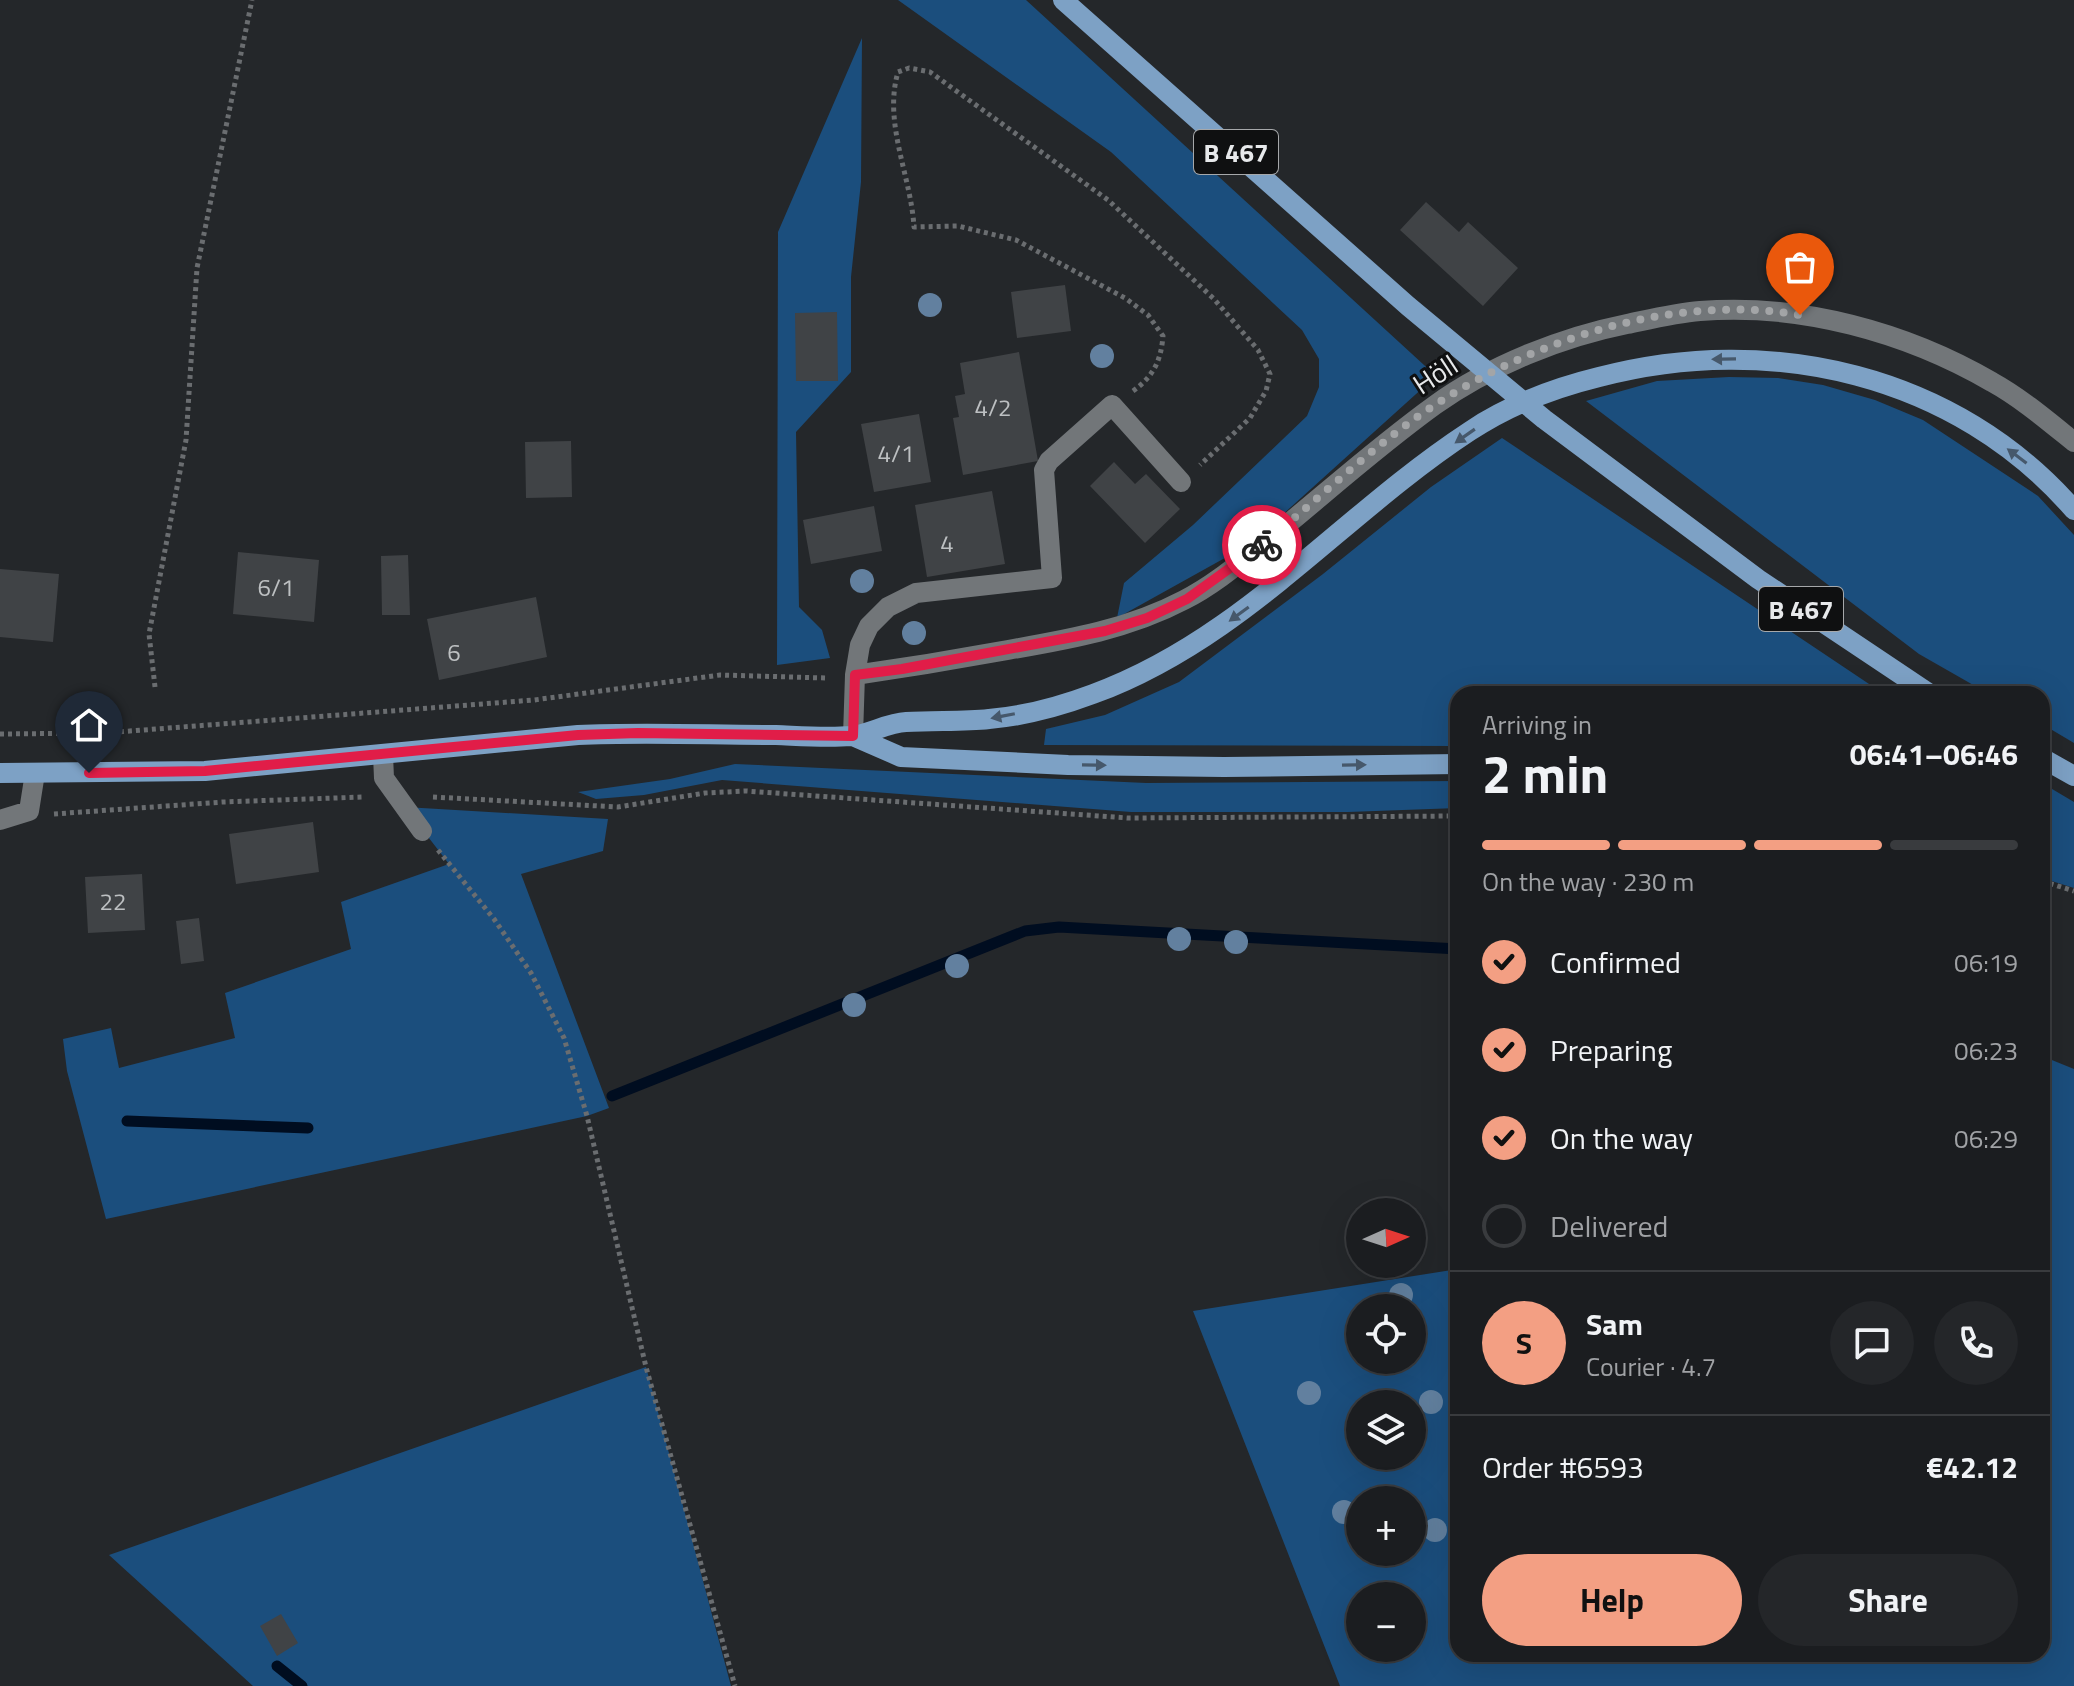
<!DOCTYPE html>
<meta charset="utf-8">
<style>
body{margin:0;font-family:"Titillium Web",sans-serif;background:#242629;color:#f1f3f6;height:100vh;display:flex;flex-direction:column;font-size:30px;white-space:nowrap}
*{box-sizing:border-box;margin:0}
p{font-size:26px;color:#a0a2a5}
.icon{flex:none;width:44px;height:44px;fill:none;stroke:currentColor;stroke-width:2;stroke-linecap:round;stroke-linejoin:round}
.map{position:relative;flex:1;overflow:hidden}
.drawer{position:absolute;left:1450px;top:686px;width:600px;height:976px;display:flex;flex-direction:column;background:#1b1d20;border-radius:24px;box-shadow:0 8px 32px #0002,0 0 0 2px #393b3e}
.drawer>*{flex:none}
.needle{width:52px;rotate:87deg}
.controls{position:absolute;left:1346px;top:1198px;display:grid;gap:16px}
.controls a{display:grid;place-items:center;width:80px;height:80px;border-radius:50%;background:#1b1d20;box-shadow:0 8px 32px #0002,0 0 0 2px #393b3e;font-size:40px}
.pin{position:absolute;display:grid;place-items:center;width:68px;height:68px;color:#fff;margin:-82px -34px;border-radius:50% 50% 50% 0;rotate:-45deg;box-shadow:0 0 8px #0007}
.pin .icon{rotate:45deg}
.courier{position:absolute;display:grid;place-items:center;width:80px;height:80px;margin:-40px;border:6px solid #e11d48;border-radius:50%;background:#fff;color:#222;box-shadow:0 2px 10px #0007}
.headline em{font-style:normal;font-weight:700}
.headline div{display:flex;flex-direction:column-reverse}
.headline{display:flex;align-items:center;justify-content:space-between;height:136px;padding:0 32px}
h1{font-size:52px;font-weight:700;line-height:60px}
.bar{display:grid;grid-template-columns:repeat(4,1fr);gap:12px 8px;align-content:center;height:96px;padding:0 32px}
.bar i{height:10px;border-radius:6px;background:#393b3e}
.bar .current{background:#f39f83}
.bar p{grid-column:span 4}
.line{display:flex;align-items:center;gap:20px;padding:0 32px;border-top:2px solid #393b3e}
.line div{flex:1}
.round{display:grid;place-items:center;flex:none;width:84px;height:84px;border-radius:42px;background:#242629}
ol{padding:0 32px;list-style:none}
li{display:flex;align-items:center;gap:24px;height:88px}
li p{margin-inline-start:auto}
li .icon{padding:8px;border-radius:50%;background:#f39f83;color:#111;stroke-width:4}
li:last-child{color:#a0a2a5}
li i{width:44px;height:44px;border:4px solid #393b3e;border-radius:50%}
.primary-button{display:flex;gap:16px;margin-top:auto;padding:16px 32px}
.primary-button a{flex:1;height:92px;border-radius:48px;background:#f39f83;color:#111;font-size:32px;font-weight:700;line-height:92px;text-align:center}
.primary-button a+a{background:#242629;color:#f1f3f6}
.map>svg:first-child{display:block}
</style>
<div class="map">
<svg width="2074" height="1686" viewBox="0 0 2074 1686">
<rect width="100%" height="100%" fill="#24272a"/>
<path fill="#1b4e7d" fill-rule="evenodd" d="M898 0H1026L1436 376 1250 544 1117 618 1124 583 1193 525 1307 416 1319 387V359L1302 330 1111 152Z
M862 38 861 182 851 277V372L796 432 799 607 822 630 830 658 777 665 778 232Z
M1729 377 1778 378 1823 385 1875 400 1923 420 2038 496 2074 535V743L2042 724V694H1989L1919 654 1586 401 1657 381Z
M1502 438 1884 694H1458V746L1044 745 1046 729 1105 715 1179 682 1323 574 1431 487Z
M735 764 1146 783 1458 781V808L1348 812H1131L722 780 644 795 596 799 578 792 670 779Z
M2042 783 2074 802V888L2042 878Z
M405 807 608 819 603 851 521 874 609 1108 587 1116 106 1219 67 1071 63 1039 111 1028 119 1068 235 1038 225 993 351 949 341 902 449 864Z
M2042 1056 2074 1069V1686H1340L1193 1311 1458 1269V1654H2042ZM1360 1308H1412V1360H1360ZM1360 1404H1412V1456H1360ZM1360 1500H1412V1552H1360ZM1360 1596H1412V1648H1360Z
M646 1367 731 1686H253L109 1555Z"/>
<g fill="none" stroke-linecap="round" stroke-linejoin="round">
<path stroke="#000d20" stroke-width="11" d="M612 1096 1025 931 1059 927 1458 949
M127 1121 308 1128
M277 1666 302 1686"/>
</g>
<path fill="#404346" d="M1426 202 1459 232 1468 222 1518 268 1483 306 1400 230Z
M1065 285 1071 331 1017 338 1011 292Z
M837 312 838 381H796L795 313Z
M1019 352 1038 461 963 475 953 418 959 417 955 396 965 394 960 363Z
M919 414 931 482 874 492 861 424Z
M571 441 572 497 526 498 525 442Z
M1114 462 1135 484 1146 474 1180 509 1145 543 1090 486Z
M992 491 1005 564 927 577 915 505Z
M874 506 882 551 811 564 803 520Z
M238 552 319 560 314 622 233 614Z
M408 555 410 615H382L381 556Z
M0 569 59 574 53 642 0 637Z
M536 597 547 657 439 680 427 619Z
M313 822 319 872 236 884 229 834Z
M142 874 145 930 88 933 85 877Z
M199 918 204 961 181 964 176 921Z
M281 1614 298 1643 277 1656 260 1626Z"/>
<g fill="none" stroke-linecap="round" stroke-linejoin="round">
<path stroke="#6a6d70" stroke-width="5" stroke-dasharray="4 4" stroke-linecap="butt" d="M1133 391C1154 376 1161 360 1163 336L1148 315 1125 298 1016 240 958 226 914 227C911 176 883 123 898 72L909 68 930 72 1108 200 1214 299 1258 350 1270 374 1266 391 1250 418 1200 465
M155 687 149 634 186 440 197 268 252 0
M0 734 104 733 534 700 720 675 826 678
M433 797 618 807 705 793 746 791 1128 818 1458 816
M54 814 223 802 363 797
M438 850 494 919 531 973 564 1038 587 1116 646 1367 735 1686
M2042 881 2074 891"/>
<path stroke="#727679" stroke-width="20" d="M855 675 860 645 869 626 888 607 916 593 1052 578 1044 470 1049 461 1112 405 1181 482
M853 736 855 675C904 668 953 660 1002 651 1065 640 1127 630 1184 600 1216 584 1244 559 1272 537 1326 493 1378 446 1435 405 1489 366 1562 337 1627 324 1651 319 1676 313 1700 311 1800 303 1906 332 1992 382 2021 398 2048 421 2074 442
M383 755 384 778 422 831
M0 820 29 811 35 773"/>
<path stroke="#7da1c5" stroke-width="20" d="M1063 0 1408 306 1544 419 1758 579 1930 694
M853 736 901 757 1068 765 1224 767 1458 764
M2042 758 2074 776
M0 773 205 771 578 735C644 732 710 735 776 735 801 736 826 738 851 736 870 734 887 723 906 722 934 720 962 722 989 719 1024 716 1061 706 1093 694 1243 639 1340 516 1470 431 1509 405 1554 388 1599 377 1770 332 1956 374 2074 510"/>
</g>
<g fill="#62809f">
<circle cx="930" cy="305" r="12"/>
<circle cx="1102" cy="356" r="12"/>
<circle cx="862" cy="581" r="12"/>
<circle cx="914" cy="633" r="12"/>
<circle cx="1179" cy="939" r="12"/>
<circle cx="1236" cy="942" r="12"/>
<circle cx="957" cy="966" r="12"/>
<circle cx="854" cy="1005" r="12"/>
<circle cx="1401" cy="1295" r="12"/>
<circle cx="1309" cy="1393" r="12"/>
<circle cx="1431" cy="1402" r="12"/>
<circle cx="1344" cy="1512" r="12"/>
<circle cx="1435" cy="1530" r="12"/>
</g>
<defs><path id="oneway-solid" d="M-6-.8H1V-3.2L6.5 0L1 3.2V.8H-6Z" transform="scale(2)"/></defs>
<g fill="#46586b">
<use href="#oneway-solid" transform="translate(1724 359) rotate(179)"/>
<use href="#oneway-solid" transform="translate(1465 436) rotate(145)"/>
<use href="#oneway-solid" transform="translate(2017 456) rotate(-143)"/>
<use href="#oneway-solid" transform="translate(1239 614) rotate(144)"/>
<use href="#oneway-solid" transform="translate(1003 716) rotate(169)"/>
<use href="#oneway-solid" transform="translate(1094 765) rotate(1)"/>
<use href="#oneway-solid" transform="translate(1354 765) rotate(-1)"/>
</g>
<g fill="none" stroke-linecap="round" stroke-linejoin="round">
<path stroke="#a3a5a7" stroke-width="8" stroke-dasharray="0 14.4" d="M1262 545C1320 498 1379 440 1441 401 1544 336 1679 294 1800 315"/>
<path stroke="#e11d48" stroke-width="10" d="M89 773 205 771 578 735 638 733 853 736 855 675 902 669 1105 631 1147 618 1187 599 1262 545"/>
</g>
<g text-anchor="middle" dominant-baseline="central" stroke-width="6" stroke-linejoin="round" paint-order="stroke">
<g font-size="24" fill="#bdc0c2">
<text x="993" y="407">4/2</text>
<text x="896" y="453">4/1</text>
<text x="947" y="543">4</text>
<text x="276" y="587">6/1</text>
<text x="454" y="652">6</text>
<text x="113" y="901">22</text>
</g>
<g fill="#0f1011" stroke="#a6a8aa" stroke-width="2">
<rect x="1194" y="130" width="84" height="44" rx="6"/>
<rect x="1759" y="587" width="84" height="44" rx="6"/>
</g>
<g font-size="26" font-weight="bold" fill="#e7e9eb">
<text x="1236" y="152">B 467</text>
<text x="1801" y="609">B 467</text>
</g>
<g font-size="28" fill="#e7e9eb" stroke="#0f1011">
<text transform="translate(1435 374) rotate(-33)">Höll</text>
</g>
</g>
</svg>
<div class="controls">
<a><svg class="needle" viewBox="-14 -14 28 28"><path d="M0-13l5 13h-10z" fill="#e53935"/><path d="M0 13l5-13h-10z" fill="#a0a2a5"/></svg></a>
<a><svg class="icon" aria-label="locate" viewBox="0 0 24 24"><circle cx="12" cy="12" r="6"/><path d="M12 2v4M12 18v4M2 12h4M18 12h4"/></svg></a>
<a><svg class="icon" aria-label="layers" viewBox="0 0 24 24"><path d="M12 4l9 5-9 5-9-5zM3 14l9 5 9-5"/></svg></a>
<a>+</a>
<a>−</a>
</div>
<div class="pin" style="left:1800px;top:315px;background:#ea580c"><svg class="icon" aria-label="bag" viewBox="0 0 24 24"><path d="M5 8h14l-1 12H6zM9 8a3 3 0 0 1 6 0"/></svg></div>
<div class="pin" style="left:89px;top:773px;background:#1f2937"><svg class="icon" aria-label="home" viewBox="0 0 24 24"><path d="M3 11l9-7 9 7M6 9v11h12V9"/></svg></div>
<div class="courier" style="left:1262px;top:545px"><svg class="icon" aria-label="bike" viewBox="0 0 24 24"><circle cx="6" cy="16" r="4"/><circle cx="18" cy="16" r="4"/><path d="M6 16l4-8h5l3 8M10 8l3 8H6M13 5h3"/></svg></div>
<section class="drawer">
<div class="headline"><div><h1>2 min</h1><p>Arriving in</p></div><em>06:41–06:46</em></div>
<div class="bar"><i class="current"></i><i class="current"></i><i class="current"></i><i></i><p>On the way · 230 m</p></div>
<ol>
<li><svg class="icon" aria-label="check" viewBox="0 0 24 24"><path d="M5 12l5 5 9-10"/></svg>Confirmed<p>06:19</p></li>
<li><svg class="icon" aria-label="check" viewBox="0 0 24 24"><path d="M5 12l5 5 9-10"/></svg>Preparing<p>06:23</p></li>
<li><svg class="icon" aria-label="check" viewBox="0 0 24 24"><path d="M5 12l5 5 9-10"/></svg>On the way<p>06:29</p></li>
<li><i></i>Delivered</li>
</ol>
<div class="line" style="height:144px"><b class="round" style="background:#f39f83;color:#111">S</b><div><b>Sam</b><p>Courier · 4.7</p></div><a class="round"><svg class="icon" aria-label="chat" viewBox="0 0 24 24"><path d="M4 5h16v11H9l-5 4z"/></svg></a><a class="round"><svg class="icon" aria-label="phone" viewBox="0 0 24 24"><path d="M5 4h4l2 5-3 2q2 4 5 5l2-3 5 2v4C11 20 4 13 5 4z"/></svg></a></div>
<div class="line" style="height:104px"><div>Order #6593</div><b>€42.12</b></div>
<div class="primary-button"><a>Help</a><a>Share</a></div>
</section>
</div>
